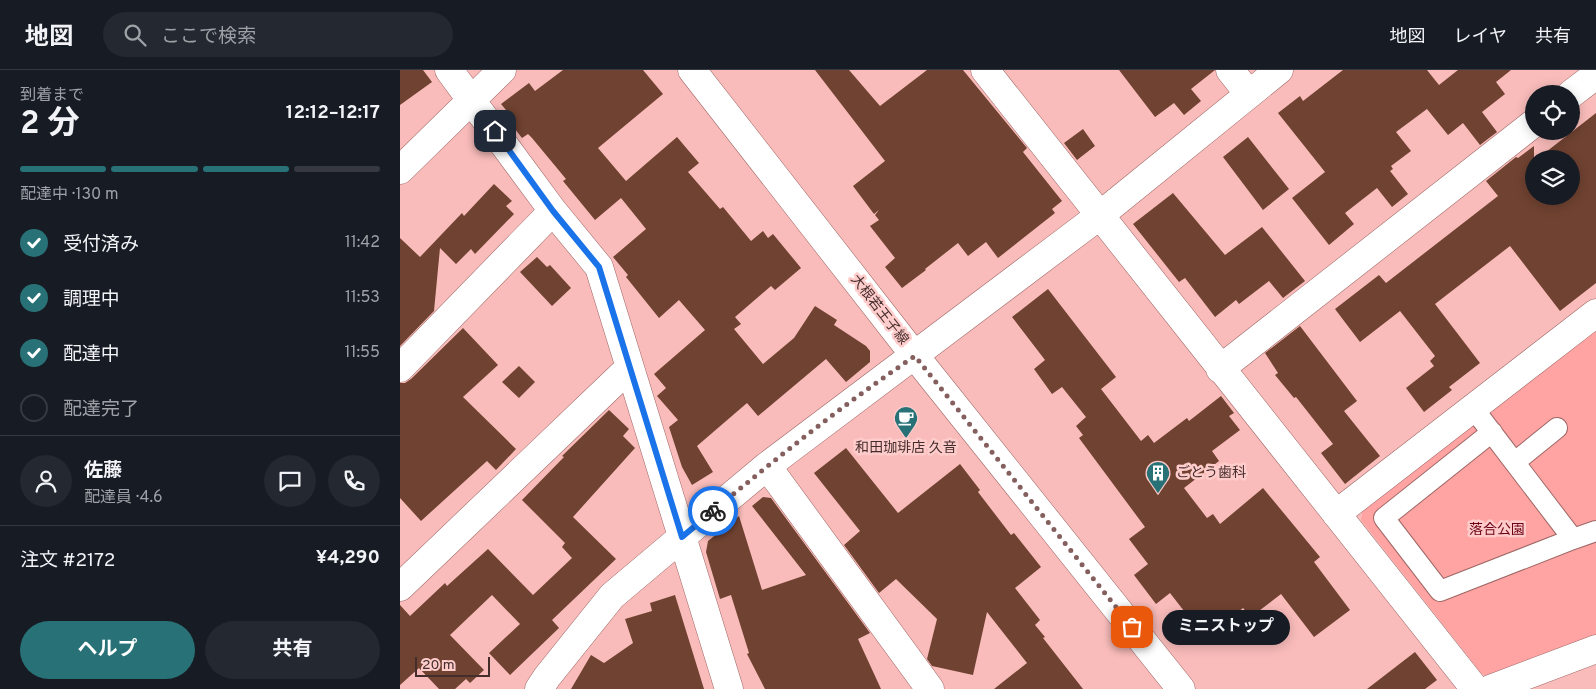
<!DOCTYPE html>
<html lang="ja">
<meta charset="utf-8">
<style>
body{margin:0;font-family:Overpass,"Noto Sans JP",sans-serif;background:#242831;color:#f1f3f6;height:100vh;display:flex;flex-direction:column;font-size:19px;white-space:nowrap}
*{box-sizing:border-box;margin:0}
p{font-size:16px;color:#9ea1a6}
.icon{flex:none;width:28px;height:28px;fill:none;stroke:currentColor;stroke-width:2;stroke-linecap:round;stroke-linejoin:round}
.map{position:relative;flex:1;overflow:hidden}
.drawer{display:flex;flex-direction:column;background:#171b24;width:400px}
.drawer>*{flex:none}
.controls{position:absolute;left:1125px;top:15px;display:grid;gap:10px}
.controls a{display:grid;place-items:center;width:55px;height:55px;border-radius:50%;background:#171b24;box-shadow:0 2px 12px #0003;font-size:25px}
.scale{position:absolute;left:15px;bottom:12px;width:75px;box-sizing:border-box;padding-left:5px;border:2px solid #452d2c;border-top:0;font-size:14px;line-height:18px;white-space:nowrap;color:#452d2c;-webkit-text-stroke:4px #fecdcb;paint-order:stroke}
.pin{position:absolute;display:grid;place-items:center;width:42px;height:42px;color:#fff;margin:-21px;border-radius:10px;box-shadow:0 2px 8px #0006}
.courier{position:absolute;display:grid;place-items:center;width:50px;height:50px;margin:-25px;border:4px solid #1a73e8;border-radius:50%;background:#fff;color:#222;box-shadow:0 1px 6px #0007}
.bubble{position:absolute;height:35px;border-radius:18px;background:#171b24;box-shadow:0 2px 12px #0003;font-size:16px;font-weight:700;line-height:35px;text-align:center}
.overview em{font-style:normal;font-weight:700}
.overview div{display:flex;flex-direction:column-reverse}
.overview{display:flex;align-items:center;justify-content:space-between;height:85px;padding:0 20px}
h1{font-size:32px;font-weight:700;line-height:38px}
.bar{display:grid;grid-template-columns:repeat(4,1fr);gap:8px 5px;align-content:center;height:60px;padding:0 20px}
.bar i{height:6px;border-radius:4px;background:#363941}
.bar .on{background:#287277}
.bar p{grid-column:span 4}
.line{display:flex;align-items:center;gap:12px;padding:0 20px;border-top:1px solid #363941}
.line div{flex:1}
.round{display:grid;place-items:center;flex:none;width:52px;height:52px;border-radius:26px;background:#242831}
ol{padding:0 20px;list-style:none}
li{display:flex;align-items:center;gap:15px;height:55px}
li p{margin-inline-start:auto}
li .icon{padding:5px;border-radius:50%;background:#287277;color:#fff;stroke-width:4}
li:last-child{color:#9ea1a6}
li i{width:28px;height:28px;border:2px solid #363941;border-radius:50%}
.cta{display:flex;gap:10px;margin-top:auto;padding:10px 20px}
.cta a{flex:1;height:58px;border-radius:30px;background:#287277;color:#fff;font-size:20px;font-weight:700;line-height:58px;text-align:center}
.cta a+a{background:#242831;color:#f1f3f6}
header{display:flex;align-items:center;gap:30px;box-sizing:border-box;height:70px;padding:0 25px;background:#171b24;border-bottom:1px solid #363941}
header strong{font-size:24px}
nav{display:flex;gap:28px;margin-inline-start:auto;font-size:18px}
.search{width:350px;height:45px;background:#242831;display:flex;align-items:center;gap:12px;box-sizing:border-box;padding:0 18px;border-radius:28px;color:#9ea1a6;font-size:19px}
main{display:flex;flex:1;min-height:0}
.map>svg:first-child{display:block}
</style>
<header>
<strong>地図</strong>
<div class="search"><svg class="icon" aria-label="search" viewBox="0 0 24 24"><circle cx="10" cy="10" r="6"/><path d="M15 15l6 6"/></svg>ここで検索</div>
<nav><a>地図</a><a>レイヤ</a><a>共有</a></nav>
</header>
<main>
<section class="drawer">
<div class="overview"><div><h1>2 分</h1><p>到着まで</p></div><em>12:12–12:17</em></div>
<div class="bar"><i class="on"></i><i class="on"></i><i class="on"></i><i></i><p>配達中 · 130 m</p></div>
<ol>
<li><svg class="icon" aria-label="check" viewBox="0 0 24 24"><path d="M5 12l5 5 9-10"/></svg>受付済み<p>11:42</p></li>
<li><svg class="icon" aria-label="check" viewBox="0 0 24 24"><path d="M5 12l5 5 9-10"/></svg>調理中<p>11:53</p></li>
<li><svg class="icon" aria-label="check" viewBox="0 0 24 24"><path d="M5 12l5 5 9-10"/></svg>配達中<p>11:55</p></li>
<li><i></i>配達完了</li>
</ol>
<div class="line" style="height:90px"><a class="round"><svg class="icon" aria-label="person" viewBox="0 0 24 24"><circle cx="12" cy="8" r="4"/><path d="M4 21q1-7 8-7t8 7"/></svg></a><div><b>佐藤</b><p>配達員 · 4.6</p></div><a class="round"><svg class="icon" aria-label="chat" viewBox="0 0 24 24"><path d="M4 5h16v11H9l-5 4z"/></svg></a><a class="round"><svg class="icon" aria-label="phone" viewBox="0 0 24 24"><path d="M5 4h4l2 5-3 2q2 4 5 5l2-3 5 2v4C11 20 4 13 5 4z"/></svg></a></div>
<div class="line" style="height:65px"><div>注文 #2172</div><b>¥4,290</b></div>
<div class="cta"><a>ヘルプ</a><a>共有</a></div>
</section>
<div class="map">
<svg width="1196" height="619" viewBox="0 0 1196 619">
<rect width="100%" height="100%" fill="#f9bcba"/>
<path fill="#ffa4a2" d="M1196 258V569L1094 608 1082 604 961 450 963 438Z"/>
<path fill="#704231" d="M0 0H23L32 12 0 35Z
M163 0H243L263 24 198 78 226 111 277 67 299 93 288 102 320 139 323 137 351 171 363 161 368 168 373 164 401 198 375 220 371 216 335 247 341 254 334 259 363 294 394 268 415 236 437 250 434 255 466 276 470 281V292L446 312 426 289 358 346 347 333 297 376 313 402 292 415 282 397 269 357 278 350 257 326 266 318 254 304 305 260 279 230 259 248 226 207 228 205 213 187 246 159 221 128 195 150 163 111 166 109 132 68 128 64 122 68 107 49 111 46 101 34 129 13 135 21Z
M415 0H449L480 36 527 0H563L627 78 623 82 662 131 652 139 655 143 598 188 586 172 568 186 558 173 525 199 526 200 502 218 485 197 495 188 470 156 479 150 475 145 479 140 474 144 453 116 485 91Z
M719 0H815L791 19 801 31 784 45 774 33 755 47Z
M943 0H1027L1039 15 1058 0H1111L1096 12 1105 24 1082 42 1097 62 1080 75 1063 53 1048 65 1027 39 996 62 1011 81 991 96 993 99 990 101 1008 124 992 137 977 118 945 143 954 154 929 175 892 128 925 102 878 43 900 26 903 31Z
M1196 43V213L1160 241 1110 176 1035 234 1080 293 1049 317 1052 320 1024 342 1006 318 1034 296 1030 291 1035 286 1000 241 960 272 935 239 979 205 986 213 1098 126 1086 111 1116 87 1118 88 1134 76V126H1171V89H1137Z
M683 59 695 76 677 90 664 73Z
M848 67 889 119 863 140 823 87Z
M94 114 112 131 106 136 114 144 75 184 71 179 56 194 40 178 34 241 0 276V168L20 187 62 143 64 146Z
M773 123 825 185 862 157 905 211 883 228 869 211 839 234 836 230 815 247 785 208 779 212 733 154Z
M137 187 147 197 150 195 171 218 152 236 120 202Z
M648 219 716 307 701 319 741 371 748 365 754 373 787 348 789 351 821 326 834 343 829 346 840 360 812 381 819 391 784 418 807 448 813 444 820 454 863 418 920 487 914 492 950 540 914 567 881 524 851 547 843 538 805 568 770 523 756 534 734 505 748 494 729 469 745 457 679 368 683 365 676 356 686 347 662 317 652 324 634 299 645 290 612 247Z
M900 256 957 331 944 341 980 386 945 414 921 383 933 374 896 327 894 328 875 305 878 303 865 283Z
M63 258 98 295 63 327 116 379 96 400 87 391 21 451 0 428V313H5L11 309Z
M119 296 135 312 119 328 102 312Z
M209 340 229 359 223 366 235 378 173 447 216 489 152 550 159 558 110 605 89 583 120 554 92 525 50 565 84 600 70 613 66 609 55 619H39L19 598 0 615V535L10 546 45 513 47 516 88 479 133 525 172 488 162 477 165 473 122 430 164 387 162 386Z
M446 378 498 443 560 394 580 420 578 422 611 465 614 463 641 497 615 518 640 550 635 555 645 567 643 568 683 619H594L627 593 587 542 573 605 532 596 527 589 537 549 496 509 479 523 444 475 460 461 414 403Z
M363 427 371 428 470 563 458 569 481 619H365L347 584 349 583 331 525 320 529 306 482 308 471 339 446 362 520 406 505 352 436Z
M275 525 304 619H171L191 585 204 593 233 573 225 549 252 541 250 533Z
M1015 582 1037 610 1025 619H967Z"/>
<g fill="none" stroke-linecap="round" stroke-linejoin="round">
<g stroke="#9e6766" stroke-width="22">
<path id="pedestrian" d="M1073 338 1173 469 1040 521 984 448 1092 362
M1115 392 1157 358
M1173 469 1196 461"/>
</g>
<g stroke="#9e6766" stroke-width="29">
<path id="minor" d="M49 0 153 141 199 197 329 619
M585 0 1075 619
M830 0 849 24
M1171 24 1196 5
M0 100 102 0
M0 298 153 141
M820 299 1134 53
M367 396 530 619
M936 444 1196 243
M0 517 229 298
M139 619 147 607 212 526 282 467 367 396 699 146 879 0
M1090 619 1196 579"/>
</g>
<g stroke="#9e6766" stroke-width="29">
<path id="tertiary" d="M292 0 515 286 781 619"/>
</g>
<use href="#pedestrian" stroke="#fff" stroke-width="20"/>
<use href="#minor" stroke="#fff" stroke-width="28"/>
<use href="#tertiary" stroke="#fff" stroke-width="28"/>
</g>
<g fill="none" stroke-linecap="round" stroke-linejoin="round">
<path stroke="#845f5e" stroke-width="5" stroke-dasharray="0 9" d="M313 441C378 387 445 333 515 286L732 557"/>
<path stroke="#1a73e8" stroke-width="6" d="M95 61 153 141 199 197 282 467 313 441"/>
</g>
<defs>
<g id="cafe-pin" transform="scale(1.25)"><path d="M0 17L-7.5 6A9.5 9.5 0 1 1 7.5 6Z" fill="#287277" stroke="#fecdcb"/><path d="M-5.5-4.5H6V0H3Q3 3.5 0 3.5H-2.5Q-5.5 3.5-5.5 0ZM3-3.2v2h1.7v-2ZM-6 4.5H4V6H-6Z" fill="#fff"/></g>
<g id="building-pin" transform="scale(1.25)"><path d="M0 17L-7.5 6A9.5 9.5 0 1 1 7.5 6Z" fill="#287277" stroke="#fecdcb"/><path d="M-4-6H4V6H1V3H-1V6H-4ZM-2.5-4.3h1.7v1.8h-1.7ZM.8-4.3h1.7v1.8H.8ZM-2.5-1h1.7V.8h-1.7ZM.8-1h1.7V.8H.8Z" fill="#fff"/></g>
</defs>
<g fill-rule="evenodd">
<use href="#cafe-pin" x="506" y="348"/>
<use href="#building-pin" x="758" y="403"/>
</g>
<g text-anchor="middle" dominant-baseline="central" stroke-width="5" stroke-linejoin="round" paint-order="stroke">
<g font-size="14" fill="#452d2c" stroke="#fecdcb">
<text transform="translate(479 240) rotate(52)">大根若王子線</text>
</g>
<g font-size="14" fill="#452d2c" stroke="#fecdcb">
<text x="506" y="378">和田珈琲店 久音</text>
<text x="776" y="403" text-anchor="start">ごとう歯科</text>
</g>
<g font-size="14" fill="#6e0016" stroke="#fecdcb">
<text x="1097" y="460">落合公園</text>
</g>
</g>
</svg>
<div class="controls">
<a><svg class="icon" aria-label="locate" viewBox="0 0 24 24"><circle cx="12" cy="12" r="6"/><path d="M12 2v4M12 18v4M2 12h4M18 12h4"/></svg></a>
<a><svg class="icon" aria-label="layers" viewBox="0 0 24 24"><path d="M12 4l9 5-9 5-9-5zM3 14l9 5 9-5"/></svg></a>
</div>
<div class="scale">20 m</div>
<div class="pin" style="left:732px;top:557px;background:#ea580c"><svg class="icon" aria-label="bag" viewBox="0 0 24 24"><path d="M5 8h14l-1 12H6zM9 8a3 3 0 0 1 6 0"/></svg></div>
<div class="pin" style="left:95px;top:61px;background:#1f2937"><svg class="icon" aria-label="home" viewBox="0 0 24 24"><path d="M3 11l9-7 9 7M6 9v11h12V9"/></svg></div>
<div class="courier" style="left:313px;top:441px"><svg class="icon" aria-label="bike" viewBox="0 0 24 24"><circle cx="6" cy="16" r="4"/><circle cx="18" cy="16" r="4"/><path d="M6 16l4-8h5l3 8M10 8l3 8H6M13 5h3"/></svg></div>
<div class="bubble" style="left:762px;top:540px;width:128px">ミニストップ</div>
</div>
</main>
